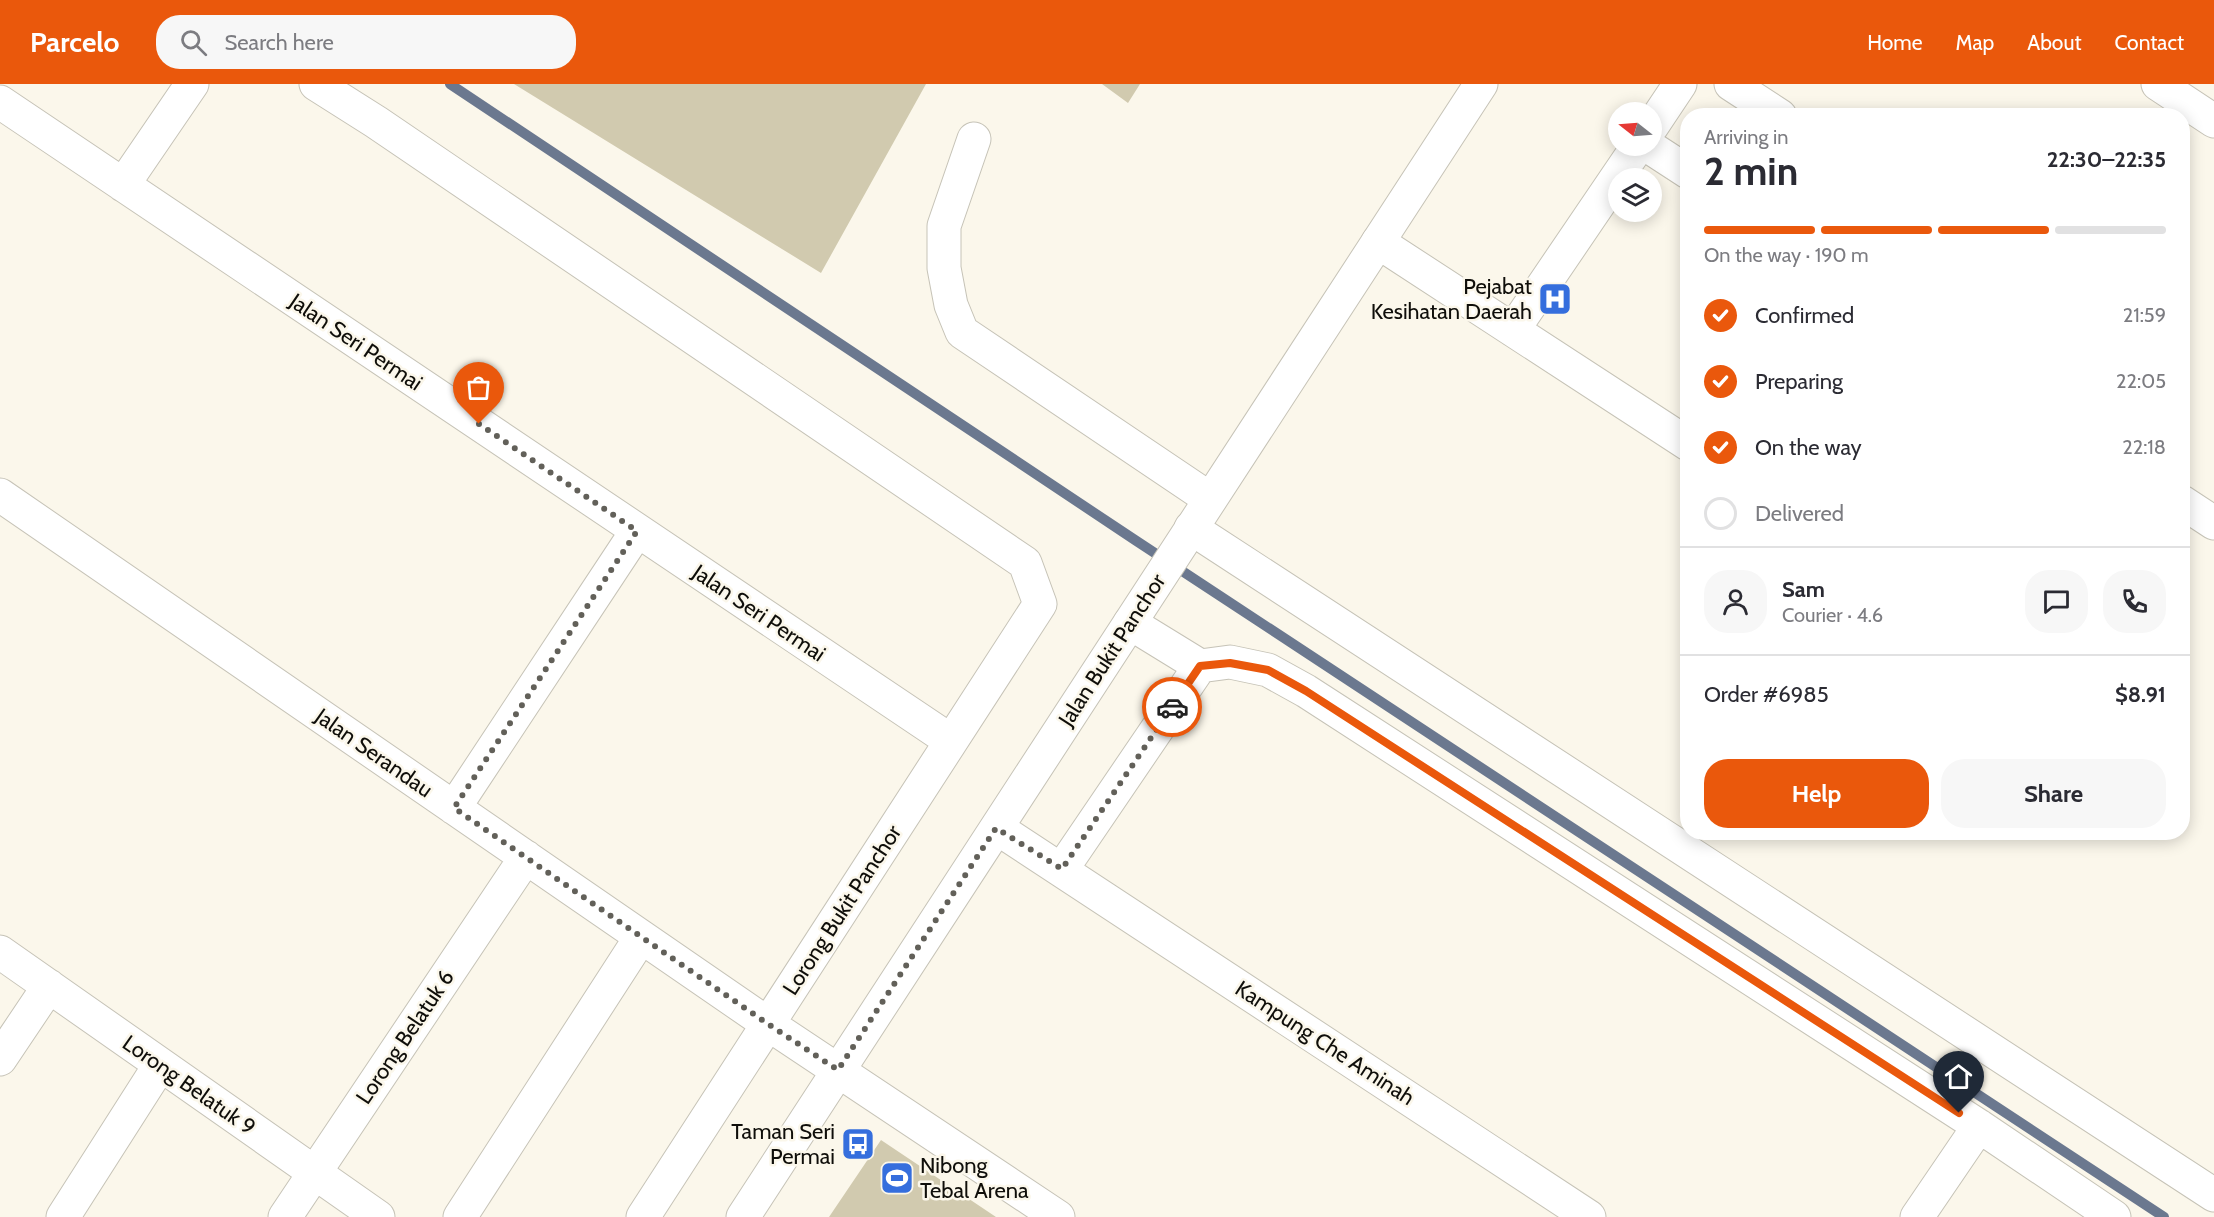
<!DOCTYPE html>
<meta charset="utf-8">
<style>
body{margin:0;font-family:Cabin,sans-serif;background:#f7f7f7;color:#2b2b33;height:100vh;display:flex;flex-direction:column;font-size:22px;white-space:nowrap}
*{box-sizing:border-box;margin:0}
p{font-size:20px;color:#7c7c81}
.icon{flex:none;width:33px;height:33px;fill:none;stroke:currentColor;stroke-width:2;stroke-linecap:round;stroke-linejoin:round}
.map{position:relative;flex:1;overflow:hidden}
.drawer{position:absolute;left:1680px;top:24px;width:510px;height:732px;display:flex;flex-direction:column;background:#fff;border-radius:24px;box-shadow:0 3px 15px #0003}
.drawer>*{flex:none}
.needle{width:39px;rotate:287deg}
.tools{position:absolute;left:1608px;top:18px;display:grid;gap:12px}
.tools a{display:grid;place-items:center;width:54px;height:54px;border-radius:50%;background:#fff;box-shadow:0 3px 15px #0003;font-size:30px}
.pin{position:absolute;display:grid;place-items:center;width:51px;height:51px;color:#fff;margin:-62px -26px;border-radius:50% 50% 50% 0;rotate:-45deg;box-shadow:0 0 6px #0007}
.pin .icon{rotate:45deg}
.courier{position:absolute;display:grid;place-items:center;width:60px;height:60px;margin:-30px;border:4px solid #ea580c;border-radius:50%;background:#fff;color:#222;box-shadow:0 2px 8px #0007}
.overview em{font-style:normal;font-weight:700}
.overview div{display:flex;flex-direction:column-reverse}
.overview{display:flex;align-items:center;justify-content:space-between;height:102px;padding:0 24px}
h1{font-size:39px;font-weight:700;line-height:45px}
.bar{display:grid;grid-template-columns:repeat(4,1fr);gap:9px 6px;align-content:center;height:72px;padding:0 24px}
.bar i{height:8px;border-radius:4px;background:#e1e1e2}
.bar .active{background:#ea580c}
.bar p{grid-column:span 4}
.line{display:flex;align-items:center;gap:15px;padding:0 24px;border-top:2px solid #e1e1e2}
.line div{flex:1}
.round{display:grid;place-items:center;flex:none;width:63px;height:63px;border-radius:24px;background:#f7f7f7}
ol{padding:0 24px;list-style:none}
li{display:flex;align-items:center;gap:18px;height:66px}
li p{margin-inline-start:auto}
li .icon{padding:6px;border-radius:50%;background:#ea580c;color:#fff;stroke-width:4}
li:last-child{color:#7c7c81}
li i{width:33px;height:33px;border:3px solid #e1e1e2;border-radius:50%}
.primary-button{display:flex;gap:12px;margin-top:auto;padding:12px 24px}
.primary-button a{flex:1;height:69px;border-radius:24px;background:#ea580c;color:#fff;font-size:24px;font-weight:700;line-height:69px;text-align:center}
.primary-button a+a{background:#f7f7f7;color:#2b2b33}
header{display:flex;align-items:center;gap:36px;box-sizing:border-box;height:84px;padding:0 30px;background:#ea580c;color:#fff}
header strong{font-size:28px}
nav{display:flex;gap:33px;margin-inline-start:auto;font-size:21px}
.search{width:420px;height:54px;background:#f7f7f7;display:flex;align-items:center;gap:15px;box-sizing:border-box;padding:0 21px;border-radius:24px;color:#7c7c81;font-size:22px}
.map>svg:first-child{display:block}
</style>
<header>
<strong>Parcelo</strong>
<div class="search"><svg class="icon" aria-label="search" viewBox="0 0 24 24"><circle cx="10" cy="10" r="6"/><path d="M15 15l6 6"/></svg>Search here</div>
<nav><a>Home</a><a>Map</a><a>About</a><a>Contact</a></nav>
</header>
<div class="map">
<svg width="2214" height="1133" viewBox="0 0 2214 1133">
<rect width="100%" height="100%" fill="#fbf7eb"/>
<path fill="#d1caaf" d="M514 0H926L821 189Z
M1102 0H1140L1128 19Z
M881 1056 996 1133H829Z"/>
<g fill="none" stroke-linecap="round" stroke-linejoin="round">
<path stroke="#6b788f" stroke-width="10" d="M450 0 1135 456 2164 1133"/>
<g stroke="#c6c3b7" stroke-width="35">
<path id="minor" d="M316 0 376 38 1025 479 1040 520 643 1133
M1731 0 1780 32
M2158 0 2214 37
M0 18 951 657
M1652 42 1680 0
M974 55 944 142V184L951 221 962 248 1210 415
M1648 62 1688 88
M123 101 192 0
M1378 158 1688 360
M1513 246 1638 62
M0 411 768 940 1058 1133
M2182 418 2214 439
M1191 444 2214 1111
M1130 539 1200 582
M454 724 637 447
M997 744 1589 1133
M1062 785 1200 582 1230 578 1268 586 1306 607 1979 1042 2114 1133
M0 868 378 1133
M0 975 49 902
M63 1133 160 981
M285 1133 526 773
M460 1133 641 853
M1917 1133 1979 1042"/>
</g>
<g stroke="#c6c3b7" stroke-width="35">
<path id="major" d="M743 1133 1481 0"/>
</g>
<use href="#minor" stroke="#fff" stroke-width="33"/>
<use href="#major" stroke="#fff" stroke-width="33"/>
</g>
<g fill="none" stroke-linecap="round" stroke-linejoin="round">
<path stroke="#626059" stroke-width="6" stroke-dasharray="0 10.8" d="M479 340 637 447 454 724 768 940 838 986 996 744 1062 785 1172 623"/>
<path stroke="#ea580c" stroke-width="8" d="M1172 623 1200 582 1230 579 1268 586 1306 607 1959 1029"/>
</g>
<defs>
<g id="hospital-square" transform="scale(1.725)"><rect x="-9" y="-9" width="18" height="18" rx="4" fill="#356edd" stroke="#fbf7eb"/><path d="M-5-5h3v3.5h4V-5h3V5h-3V1.5h-4V5h-3Z" fill="#fff"/></g>
<g id="bus-square" transform="scale(1.725)"><rect x="-9" y="-9" width="18" height="18" rx="4" fill="#356edd" stroke="#fbf7eb"/><path d="M-5-6H5V4H4V6H2V4H-2V6H-4V4H-5ZM-3.5-4V0h7V-4ZM-3.5 1.2v1.5H-2V1.2ZM2 1.2v1.5H3.5V1.2Z" fill="#fff"/></g>
<g id="stadium-square" transform="scale(1.725)"><rect x="-9" y="-9" width="18" height="18" rx="4" fill="#356edd" stroke="#fbf7eb"/><path d="M0-5a6.5 5 0 1 0 0 10a6.5 5 0 1 0 0-10ZM-3.5-1.8h7v3.6h-7Z" fill="#fff"/></g>
</defs>
<g fill-rule="evenodd">
<use href="#hospital-square" x="1555" y="215"/>
<use href="#bus-square" x="858" y="1060"/>
<use href="#stadium-square" x="897" y="1094"/>
</g>
<g text-anchor="middle" dominant-baseline="central" stroke-width="5" stroke-linejoin="round" paint-order="stroke">
<g font-size="22" fill="#0f0e0a" stroke="#fbf7eb" text-anchor="end">
<text x="1532" y="202">Pejabat<tspan x="1532" dy="25">Kesihatan Daerah</tspan></text>
<text x="835" y="1047">Taman Seri<tspan x="835" dy="25">Permai</tspan></text>
<text x="920" y="1081" text-anchor="start">Nibong<tspan x="920" dy="25">Tebal Arena</tspan></text>
</g>
<g font-size="22" fill="#0f0e0a" stroke="#fbf7eb">
<text transform="translate(356 258) rotate(34)">Jalan Seri Permai</text>
<text transform="translate(759 529) rotate(34)">Jalan Seri Permai</text>
<text transform="translate(1112 566) rotate(-57)">Jalan Bukit Panchor</text>
<text transform="translate(374 669) rotate(35)">Jalan Serandau</text>
<text transform="translate(842 826) rotate(-57)">Lorong Bukit Panchor</text>
<text transform="translate(405 953) rotate(-56)">Lorong Belatuk 6</text>
<text transform="translate(1325 959) rotate(33)">Kampung Che Aminah</text>
<text transform="translate(189 1001) rotate(35)">Lorong Belatuk 9</text>
</g>
</g>
</svg>
<div class="tools">
<a><svg class="needle" viewBox="-14 -14 28 28"><path d="M0-13l5 13h-10z" fill="#e53935"/><path d="M0 13l5-13h-10z" fill="#7c7c81"/></svg></a>
<a><svg class="icon" aria-label="layers" viewBox="0 0 24 24"><path d="M12 4l9 5-9 5-9-5zM3 14l9 5 9-5"/></svg></a>
</div>
<div class="pin" style="left:479px;top:340px;background:#ea580c"><svg class="icon" aria-label="bag" viewBox="0 0 24 24"><path d="M5 8h14l-1 12H6zM9 8a3 3 0 0 1 6 0"/></svg></div>
<div class="pin" style="left:1959px;top:1029px;background:#1f2937"><svg class="icon" aria-label="home" viewBox="0 0 24 24"><path d="M3 11l9-7 9 7M6 9v11h12V9"/></svg></div>
<div class="courier" style="left:1172px;top:623px"><svg class="icon" aria-label="car" viewBox="0 0 24 24"><path d="M5 17H2v-5l4-1 3-4h7l3 4 3 1v5h-3M9 17h6M6 11h13"/><circle cx="7" cy="17" r="2"/><circle cx="17" cy="17" r="2"/></svg></div>
<section class="drawer">
<div class="overview"><div><h1>2 min</h1><p>Arriving in</p></div><em>22:30–22:35</em></div>
<div class="bar"><i class="active"></i><i class="active"></i><i class="active"></i><i></i><p>On the way · 190 m</p></div>
<ol>
<li><svg class="icon" aria-label="check" viewBox="0 0 24 24"><path d="M5 12l5 5 9-10"/></svg>Confirmed<p>21:59</p></li>
<li><svg class="icon" aria-label="check" viewBox="0 0 24 24"><path d="M5 12l5 5 9-10"/></svg>Preparing<p>22:05</p></li>
<li><svg class="icon" aria-label="check" viewBox="0 0 24 24"><path d="M5 12l5 5 9-10"/></svg>On the way<p>22:18</p></li>
<li><i></i>Delivered</li>
</ol>
<div class="line" style="height:108px"><a class="round"><svg class="icon" aria-label="person" viewBox="0 0 24 24"><circle cx="12" cy="8" r="4"/><path d="M4 21q1-7 8-7t8 7"/></svg></a><div><b>Sam</b><p>Courier · 4.6</p></div><a class="round"><svg class="icon" aria-label="chat" viewBox="0 0 24 24"><path d="M4 5h16v11H9l-5 4z"/></svg></a><a class="round"><svg class="icon" aria-label="phone" viewBox="0 0 24 24"><path d="M5 4h4l2 5-3 2q2 4 5 5l2-3 5 2v4C11 20 4 13 5 4z"/></svg></a></div>
<div class="line" style="height:78px"><div>Order #6985</div><b>$8.91</b></div>
<div class="primary-button"><a>Help</a><a>Share</a></div>
</section>
</div>
